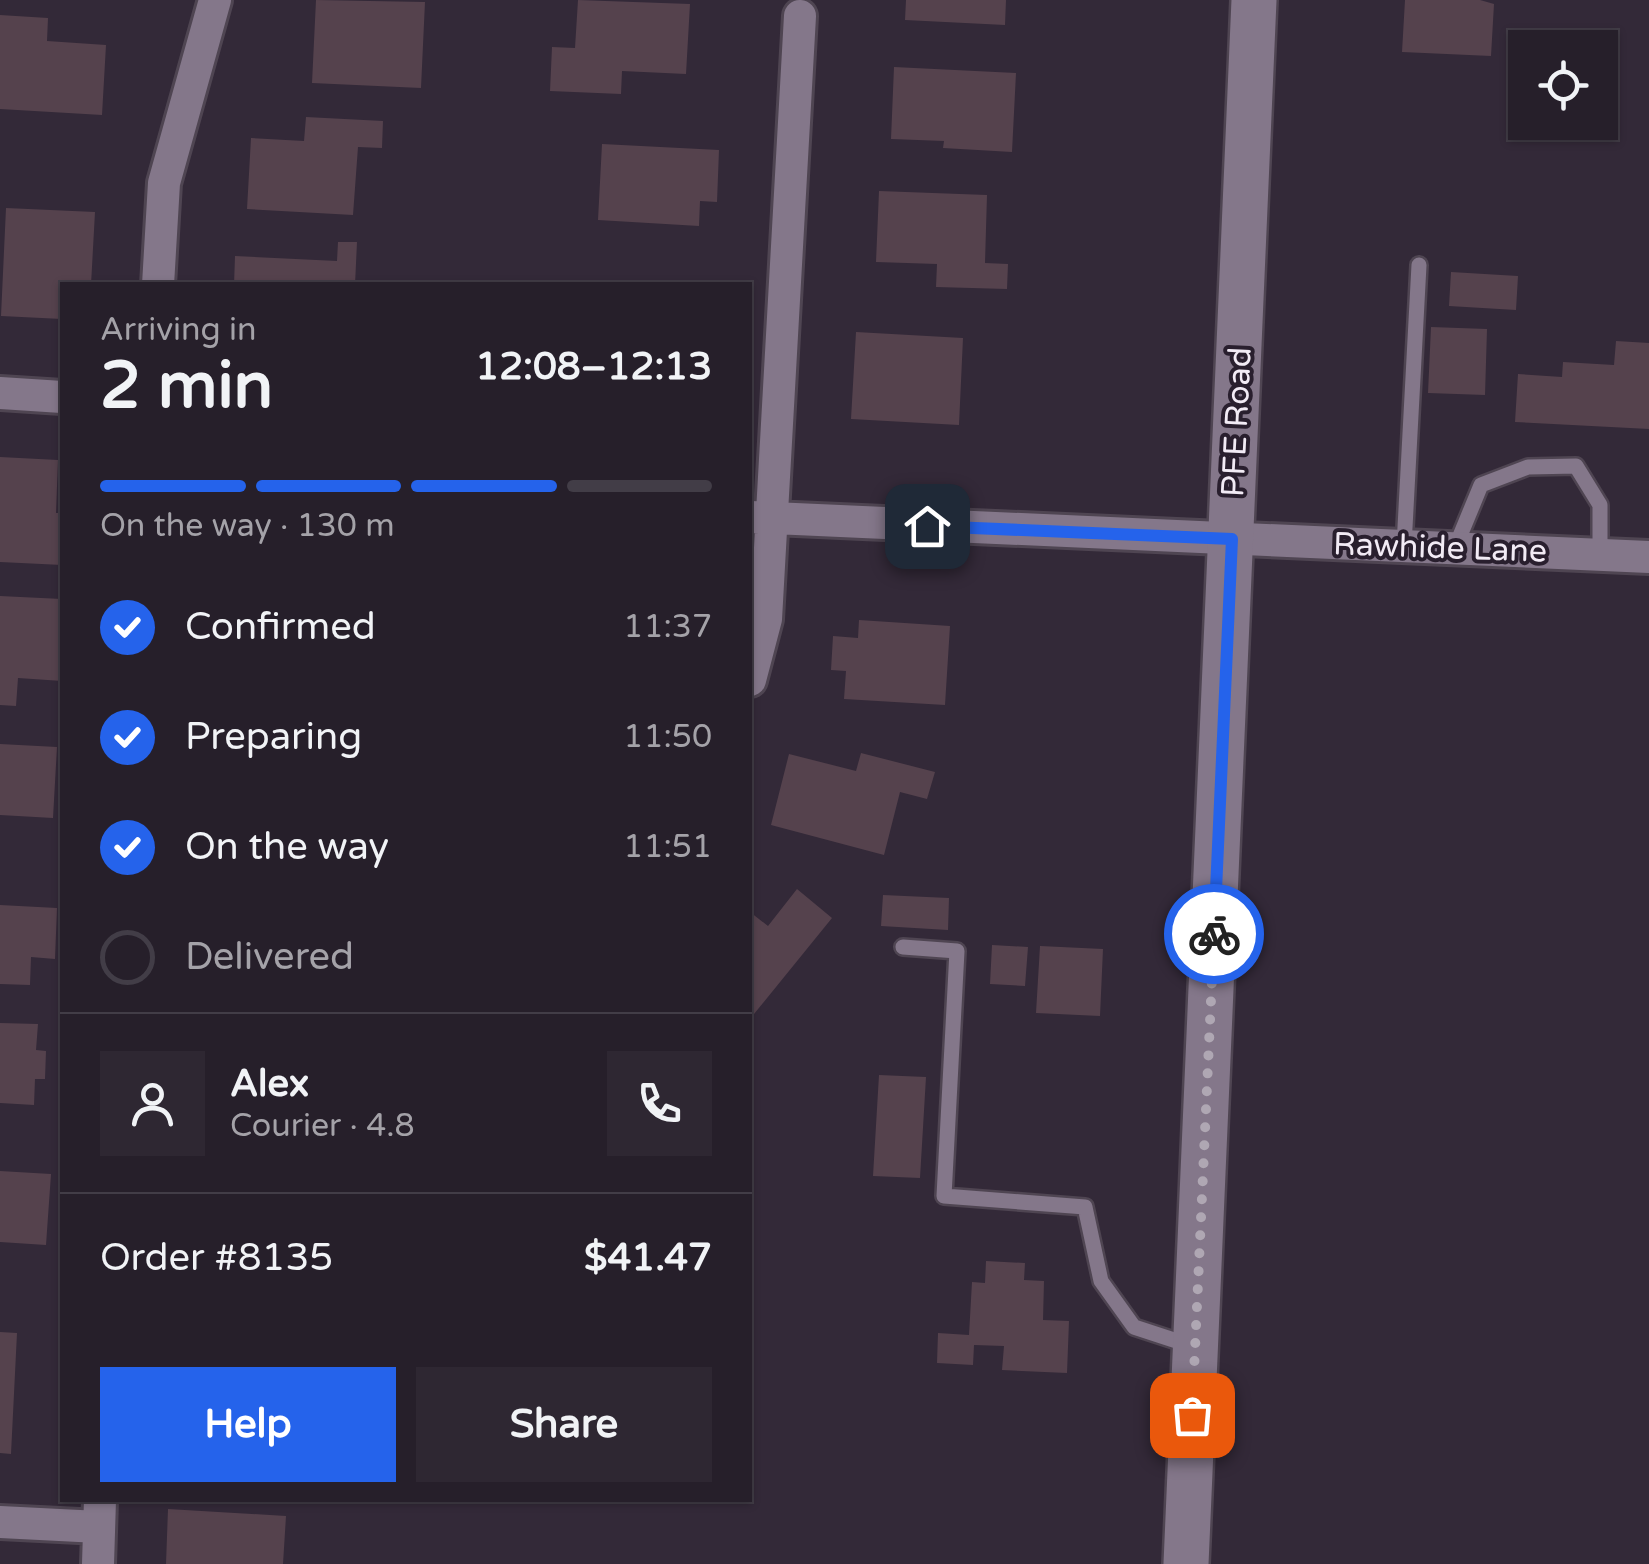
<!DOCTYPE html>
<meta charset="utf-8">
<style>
body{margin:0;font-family:"Varela Round",sans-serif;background:#2e2732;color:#f1f3f6;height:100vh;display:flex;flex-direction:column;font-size:38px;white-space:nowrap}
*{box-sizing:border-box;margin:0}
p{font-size:32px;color:#a4a2a8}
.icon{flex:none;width:55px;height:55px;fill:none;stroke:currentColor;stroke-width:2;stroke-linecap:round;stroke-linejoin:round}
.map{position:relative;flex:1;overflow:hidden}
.side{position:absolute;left:60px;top:282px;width:692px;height:1220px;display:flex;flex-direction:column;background:#261f2a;border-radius:0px;box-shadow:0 2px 8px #0004,0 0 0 2px #423d47}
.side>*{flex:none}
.buttons{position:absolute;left:1508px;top:30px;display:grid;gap:20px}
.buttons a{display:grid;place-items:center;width:110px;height:110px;border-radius:0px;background:#261f2a;box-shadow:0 2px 8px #0004,0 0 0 2px #423d47;font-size:50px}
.pin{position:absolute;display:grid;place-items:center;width:85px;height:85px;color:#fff;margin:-42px;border-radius:20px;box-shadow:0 5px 15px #0006}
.courier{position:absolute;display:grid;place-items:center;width:100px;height:100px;margin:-50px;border:8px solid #2563eb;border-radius:50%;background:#fff;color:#222;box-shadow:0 2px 12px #0007}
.head em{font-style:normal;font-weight:700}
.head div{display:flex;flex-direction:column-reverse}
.head{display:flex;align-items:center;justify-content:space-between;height:170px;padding:0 40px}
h1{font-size:65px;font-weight:700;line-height:75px}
.bar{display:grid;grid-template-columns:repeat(4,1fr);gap:15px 10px;align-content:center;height:120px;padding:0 40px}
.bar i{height:12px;border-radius:8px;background:#423d47}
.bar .active{background:#2563eb}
.bar p{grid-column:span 4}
.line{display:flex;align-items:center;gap:25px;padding:0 40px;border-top:2px solid #423d47}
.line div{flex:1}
.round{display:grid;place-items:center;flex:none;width:105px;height:105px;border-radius:0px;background:#2e2732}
ol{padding:0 40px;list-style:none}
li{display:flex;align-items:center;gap:30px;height:110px}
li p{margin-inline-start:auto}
li .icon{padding:10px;border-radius:50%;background:#2563eb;color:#fff;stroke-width:4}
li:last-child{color:#a4a2a8}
li i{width:55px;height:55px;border:5px solid #423d47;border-radius:50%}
.button{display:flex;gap:20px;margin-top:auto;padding:20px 40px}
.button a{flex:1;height:115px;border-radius:0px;background:#2563eb;color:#fff;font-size:40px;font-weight:700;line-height:115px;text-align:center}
.button a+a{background:#2e2732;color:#f1f3f6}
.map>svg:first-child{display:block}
</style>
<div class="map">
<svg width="1649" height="1564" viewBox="0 0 1649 1564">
<rect width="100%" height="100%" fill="#332938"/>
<path fill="#55424d" d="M316 0 425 2 421 88 312 83Z
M578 0 690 4 686 74 622 71 621 94 550 91 552 47 575 48Z
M906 0H1006L1005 25 905 20Z
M1405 0H1480L1494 4 1491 56 1402 52Z
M0 15 48 18 47 41 106 45 102 115 0 109Z
M894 67 1016 73 1012 152 943 148 944 141 891 139Z
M306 117 383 121 382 148 358 147 353 215 247 209 251 138 304 141Z
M602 144 719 150 717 202 700 201 699 226 598 220Z
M879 191 987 195 985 263 1008 264 1007 289 936 287 937 264 876 262Z
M6 208 95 212 91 285H62V319L1 316Z
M338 242H357L355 285H234L235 256 337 261Z
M1451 272 1518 276 1516 310 1449 306Z
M1431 327 1487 329 1485 395 1428 393Z
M856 332 963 338 959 425 851 419Z
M1616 341 1649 343V429L1515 422 1518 374 1562 377 1563 362 1614 365Z
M0 457 58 460 56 513H62V565L0 562Z
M0 596 62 599V681L18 678 16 706 0 705Z
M859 620 950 626 945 705 844 699 846 671 831 670 833 636 858 638Z
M0 744 57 747 53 818 0 815Z
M861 753 935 772 927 799 900 792 884 855 771 825 789 754 856 771Z
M797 889 832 918 754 1014 750 1011V912L768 926Z
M883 895 949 898 948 930 881 926Z
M0 905 57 908 55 959 31 957 30 985 0 984Z
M992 945 1028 947 1025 986 990 984Z
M1040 946 1103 949 1100 1016 1036 1013Z
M0 1023 38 1024 36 1050 46 1051 45 1079H35L34 1105 0 1103Z
M879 1075 926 1077 920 1178 873 1176Z
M0 1171 51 1174 46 1245 0 1242Z
M986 1261 1025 1263 1024 1280 1044 1281 1043 1320 1069 1321 1067 1373 1002 1370 1004 1346 974 1345 973 1365 937 1363 938 1333 969 1335 972 1282 985 1283Z
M0 1332 17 1333 11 1454 0 1453Z
M168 1509 286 1516 283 1564H166Z"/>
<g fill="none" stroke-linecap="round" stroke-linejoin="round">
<g stroke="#4f4552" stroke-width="20">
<path id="lane" d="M1404 546 1419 265
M1455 548 1481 485 1528 467 1576 466 1600 505V555
M903 947 957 951 944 1196 1085 1207 1101 1281 1134 1327 1192 1346"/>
</g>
<g stroke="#4f4552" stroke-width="38">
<path id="street" d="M158 285 164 183 215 0
M0 393 62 397
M750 517 1649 557
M750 680 766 619 800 16
M0 1522 99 1527
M98 1564 100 1500"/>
</g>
<g stroke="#4f4552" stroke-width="50">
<path id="secondary" d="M1186 1564 1254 0"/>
</g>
<use href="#lane" stroke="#84778a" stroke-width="15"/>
<use href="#street" stroke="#84778a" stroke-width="32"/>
<use href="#secondary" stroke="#84778a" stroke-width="45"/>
</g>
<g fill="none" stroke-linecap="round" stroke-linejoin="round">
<path stroke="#afa7b3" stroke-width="10" stroke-dasharray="0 18" d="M1192 1415 1214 934"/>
<path stroke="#2563eb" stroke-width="12" d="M927 526 1232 539 1214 934"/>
</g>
<g text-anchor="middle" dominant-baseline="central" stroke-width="8" stroke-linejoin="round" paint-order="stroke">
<g font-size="32" fill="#f2ebf5" stroke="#291f2e">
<text transform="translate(1237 422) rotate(-87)">PFE Road</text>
<text transform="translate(1440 548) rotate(2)">Rawhide Lane</text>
</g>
</g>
</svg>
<div class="buttons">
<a><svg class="icon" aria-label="locate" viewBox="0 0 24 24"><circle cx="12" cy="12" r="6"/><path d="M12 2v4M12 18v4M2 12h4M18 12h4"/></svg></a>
</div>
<div class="pin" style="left:1192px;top:1415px;background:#ea580c"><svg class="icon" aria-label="bag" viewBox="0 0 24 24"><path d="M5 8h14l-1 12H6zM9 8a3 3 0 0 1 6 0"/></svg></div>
<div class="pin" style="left:927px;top:526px;background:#1f2937"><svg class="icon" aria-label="home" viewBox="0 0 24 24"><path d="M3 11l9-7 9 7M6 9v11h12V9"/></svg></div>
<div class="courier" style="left:1214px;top:934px"><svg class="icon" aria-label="bike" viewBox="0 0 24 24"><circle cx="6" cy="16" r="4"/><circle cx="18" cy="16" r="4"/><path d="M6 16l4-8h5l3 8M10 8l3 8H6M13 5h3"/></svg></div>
<section class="side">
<div class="head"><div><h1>2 min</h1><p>Arriving in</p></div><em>12:08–12:13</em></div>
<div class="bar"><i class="active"></i><i class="active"></i><i class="active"></i><i></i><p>On the way · 130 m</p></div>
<ol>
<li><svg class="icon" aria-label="check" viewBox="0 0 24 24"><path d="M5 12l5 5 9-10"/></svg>Confirmed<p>11:37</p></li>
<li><svg class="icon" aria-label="check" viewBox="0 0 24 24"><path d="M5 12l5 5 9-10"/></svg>Preparing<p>11:50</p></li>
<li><svg class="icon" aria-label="check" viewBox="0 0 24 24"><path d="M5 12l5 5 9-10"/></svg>On the way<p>11:51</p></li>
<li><i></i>Delivered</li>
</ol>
<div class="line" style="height:180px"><a class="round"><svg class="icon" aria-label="person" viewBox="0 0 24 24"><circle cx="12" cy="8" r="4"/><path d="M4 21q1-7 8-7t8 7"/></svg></a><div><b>Alex</b><p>Courier · 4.8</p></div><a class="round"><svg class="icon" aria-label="phone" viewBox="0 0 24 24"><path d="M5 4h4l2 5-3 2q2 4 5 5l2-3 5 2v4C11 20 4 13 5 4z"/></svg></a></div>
<div class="line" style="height:130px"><div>Order #8135</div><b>$41.47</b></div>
<div class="button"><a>Help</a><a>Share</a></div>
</section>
</div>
